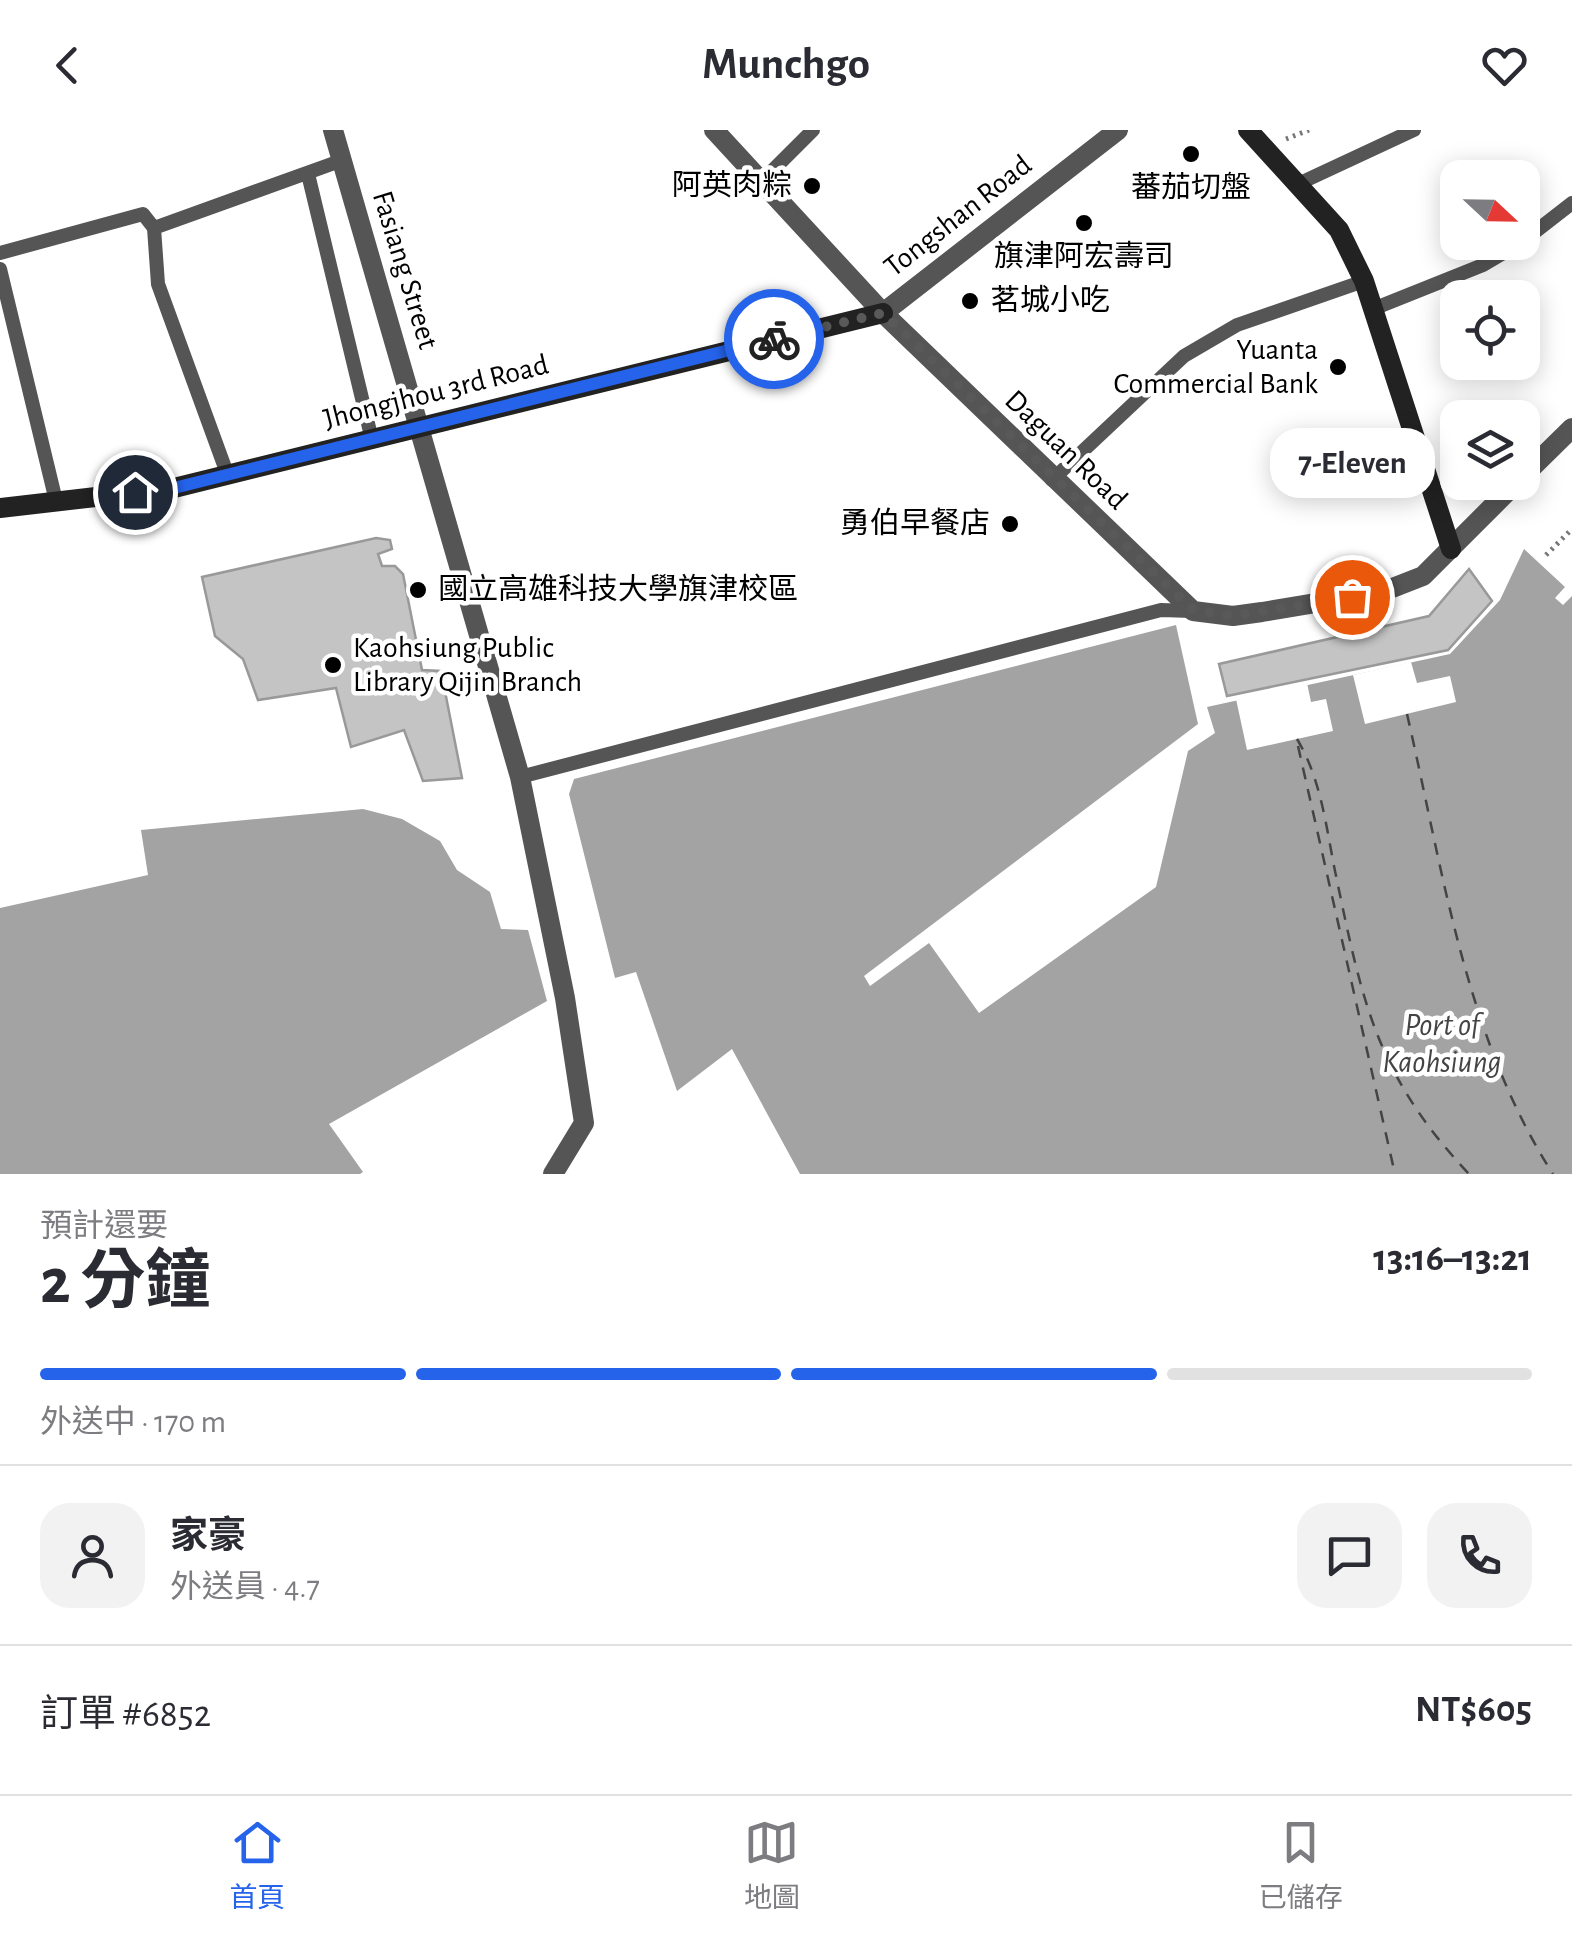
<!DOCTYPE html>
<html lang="zh-TW">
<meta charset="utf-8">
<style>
body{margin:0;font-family:"Alegreya Sans","Noto Sans TC",sans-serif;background:#f2f2f3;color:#2b2b33;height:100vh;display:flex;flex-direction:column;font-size:38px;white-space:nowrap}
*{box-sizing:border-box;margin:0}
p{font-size:32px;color:#7c7c81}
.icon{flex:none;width:55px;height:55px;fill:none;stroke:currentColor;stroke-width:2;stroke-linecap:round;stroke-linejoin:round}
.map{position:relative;height:1044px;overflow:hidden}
.sheet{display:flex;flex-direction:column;background:#fff;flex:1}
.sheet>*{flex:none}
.needle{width:65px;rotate:112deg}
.buttons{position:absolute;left:1440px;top:30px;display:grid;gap:20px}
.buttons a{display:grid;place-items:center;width:100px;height:100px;border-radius:20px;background:#fff;box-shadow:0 5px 25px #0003;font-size:50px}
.pin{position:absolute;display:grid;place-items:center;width:85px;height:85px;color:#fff;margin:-42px;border:5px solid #fff;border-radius:50%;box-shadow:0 2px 10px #0007}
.courier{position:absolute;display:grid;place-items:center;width:100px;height:100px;margin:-50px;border:8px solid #2563eb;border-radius:50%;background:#fff;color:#222;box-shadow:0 2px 12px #0007}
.bubble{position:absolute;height:70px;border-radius:30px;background:#fff;box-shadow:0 5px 25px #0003;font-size:32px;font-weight:700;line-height:70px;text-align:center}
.head em{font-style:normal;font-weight:700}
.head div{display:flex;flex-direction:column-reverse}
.head{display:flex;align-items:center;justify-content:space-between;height:170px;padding:0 40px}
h1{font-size:65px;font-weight:700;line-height:75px}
.bar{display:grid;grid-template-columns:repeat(4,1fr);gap:15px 10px;align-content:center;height:120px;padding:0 40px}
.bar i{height:12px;border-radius:8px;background:#e1e1e2}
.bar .active{background:#2563eb}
.bar p{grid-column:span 4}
.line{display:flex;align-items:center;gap:25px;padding:0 40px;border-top:2px solid #e1e1e2}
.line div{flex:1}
.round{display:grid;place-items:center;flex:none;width:105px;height:105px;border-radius:30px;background:#f2f2f3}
header{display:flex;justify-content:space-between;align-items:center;height:130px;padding:0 40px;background:#fff;font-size:45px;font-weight:700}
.tab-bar{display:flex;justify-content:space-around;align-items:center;height:140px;border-top:2px solid #e1e1e2;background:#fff;font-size:28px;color:#7c7c81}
.tab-bar a{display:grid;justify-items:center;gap:5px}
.tab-bar .active{color:#2563eb}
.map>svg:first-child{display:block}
</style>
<header><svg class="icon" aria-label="back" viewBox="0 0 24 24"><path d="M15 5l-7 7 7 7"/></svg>Munchgo<svg class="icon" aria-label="heart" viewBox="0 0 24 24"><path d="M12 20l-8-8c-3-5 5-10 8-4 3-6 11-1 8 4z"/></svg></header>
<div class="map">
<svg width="1572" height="1044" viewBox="0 0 1572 1044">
<rect width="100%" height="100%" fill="#fff"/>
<path fill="#a3a3a3" d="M1524 419 1565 457 1555 468 1563 475 1572 466V1044H800L732 919 677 961 636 842 615 848 569 664 574 649 1176 495 1198 594 864 846 870 856 929 813 979 883 1156 757 1188 621 1215 603 1207 577 1450 524 1500 470Z
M363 679 402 689 440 711 457 740 490 762 501 799 528 800 547 871 329 994 363 1042 360 1044H0V778L148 745 141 700Z"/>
<path fill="#fff" d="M1411 532 1417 553 1450 546 1456 572 1365 594 1353 545Z
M1307 553 1311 572 1326 569 1333 601 1247 620 1236 569Z"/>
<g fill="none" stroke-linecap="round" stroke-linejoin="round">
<path stroke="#444" stroke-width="2.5" stroke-dasharray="12 10" stroke-linecap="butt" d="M1407 584C1443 740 1465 907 1553 1044
M1297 609C1321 649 1326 696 1335 741 1362 870 1375 944 1469 1044
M1298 616 1395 1044"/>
</g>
<path fill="#c4c4c4" stroke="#999" stroke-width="2.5" d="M376 408 390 410 392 419 378 424 382 436H395L403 444 422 540 441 541 462 648 423 651 404 600 351 617 336 558 258 570 243 529 215 506 202 447Z
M1469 439 1492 471 1448 520 1227 566 1219 534 1429 486Z"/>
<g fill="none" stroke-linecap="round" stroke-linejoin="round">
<path stroke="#777" stroke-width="5" stroke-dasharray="2.5 5" stroke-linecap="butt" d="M1286 9 1309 0
M1546 425 1572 399"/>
<path stroke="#555" stroke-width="14" d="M308 44 372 310
M761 52 813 0
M1298 54 1414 0
M154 98 158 154 228 346
M1522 112 1572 73
M0 123 143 84 154 98 340 31
M0 139 56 371
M1373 179 1483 135 1522 112
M1052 350 1184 226 1237 195 1364 151
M520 647 1161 480 1192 481"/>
<path stroke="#555" stroke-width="20" d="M333 0 520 647 565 868 584 993 553 1044
M714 0 883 183 1193 481 1233 486 1262 482 1382 462 1423 446 1517 352
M883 183 1118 0
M1522 347 1572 298"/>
<path stroke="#222" stroke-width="20" d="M1248 0 1339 100 1364 151 1451 419
M0 378 174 358 883 183"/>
</g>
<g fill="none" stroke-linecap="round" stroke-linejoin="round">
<path stroke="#595959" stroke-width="10" stroke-dasharray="0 18" d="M774 209 883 183 1193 480 1233 486 1352 467"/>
<path stroke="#2563eb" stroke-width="12" d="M135 362 174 358 774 209"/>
</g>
<g fill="#000" stroke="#fff" stroke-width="4">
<circle cx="1191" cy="24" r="10"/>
<circle cx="812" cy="56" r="10"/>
<circle cx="1084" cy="93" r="10"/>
<circle cx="970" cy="171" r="10"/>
<circle cx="1338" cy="237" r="10"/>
<circle cx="1010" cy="394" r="10"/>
<circle cx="418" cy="460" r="10"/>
<circle cx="333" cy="535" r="10"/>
</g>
<g text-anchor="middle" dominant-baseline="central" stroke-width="9" stroke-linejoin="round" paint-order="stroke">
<g font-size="30" fill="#000" stroke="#fff" text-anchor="end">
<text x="792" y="56">阿英肉粽</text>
<text x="1191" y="58" text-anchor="middle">蕃茄切盤</text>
<text x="1084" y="127" text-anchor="middle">旗津阿宏壽司</text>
<text x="990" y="171" text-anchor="start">茗城小吃</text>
<text x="1318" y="220">Yuanta<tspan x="1318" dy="34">Commercial Bank</tspan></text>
<text x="990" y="394">勇伯早餐店</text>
<text x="438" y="460" text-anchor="start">國立高雄科技大學旗津校區</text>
<text x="353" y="518" text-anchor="start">Kaohsiung Public<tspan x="353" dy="34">Library Qijin Branch</tspan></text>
</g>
<g font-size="30" fill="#000" stroke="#fff">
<text transform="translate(958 86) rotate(-38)">Tongshan Road</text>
<text transform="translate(405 140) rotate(73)">Fasiang Street</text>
<text transform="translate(436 262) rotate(-14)">Jhongjhou 3rd Road</text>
<text transform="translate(1066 320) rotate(44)">Daguan Road</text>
</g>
<g font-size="32" font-style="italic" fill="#444" stroke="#fff">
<text x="1442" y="895">Port of<tspan x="1442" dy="37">Kaohsiung</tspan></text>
</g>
</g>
</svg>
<div class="buttons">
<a><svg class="needle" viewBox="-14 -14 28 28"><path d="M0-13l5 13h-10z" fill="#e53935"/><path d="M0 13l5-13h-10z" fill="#7c7c81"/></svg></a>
<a><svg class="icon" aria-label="locate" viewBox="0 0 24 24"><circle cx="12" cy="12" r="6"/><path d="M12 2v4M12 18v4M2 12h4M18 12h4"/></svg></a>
<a><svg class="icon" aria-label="layers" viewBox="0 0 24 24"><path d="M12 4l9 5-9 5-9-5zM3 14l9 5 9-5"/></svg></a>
</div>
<div class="pin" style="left:1352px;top:467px;background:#ea580c"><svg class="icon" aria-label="bag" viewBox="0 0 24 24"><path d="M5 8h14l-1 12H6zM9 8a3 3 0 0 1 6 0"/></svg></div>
<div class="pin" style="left:135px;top:362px;background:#1f2937"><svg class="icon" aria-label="home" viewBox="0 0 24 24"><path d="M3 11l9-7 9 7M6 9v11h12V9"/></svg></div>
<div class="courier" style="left:774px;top:209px"><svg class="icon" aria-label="bike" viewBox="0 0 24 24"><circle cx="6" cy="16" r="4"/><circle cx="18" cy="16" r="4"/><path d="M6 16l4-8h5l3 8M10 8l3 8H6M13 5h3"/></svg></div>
<div class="bubble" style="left:1270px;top:298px;width:165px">7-Eleven</div>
</div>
<section class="sheet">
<div class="head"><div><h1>2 分鐘</h1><p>預計還要</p></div><em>13:16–13:21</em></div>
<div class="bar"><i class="active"></i><i class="active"></i><i class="active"></i><i></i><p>外送中 · 170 m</p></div>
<div class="line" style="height:180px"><a class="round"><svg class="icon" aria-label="person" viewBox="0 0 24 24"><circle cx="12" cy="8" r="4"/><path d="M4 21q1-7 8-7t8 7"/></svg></a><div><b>家豪</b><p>外送員 · 4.7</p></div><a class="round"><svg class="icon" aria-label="chat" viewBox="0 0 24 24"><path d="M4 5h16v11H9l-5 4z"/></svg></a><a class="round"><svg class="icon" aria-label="phone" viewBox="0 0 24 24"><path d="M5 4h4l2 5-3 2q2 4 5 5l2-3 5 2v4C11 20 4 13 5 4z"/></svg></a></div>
<div class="line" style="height:130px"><div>訂單 #6852</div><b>NT$605</b></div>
</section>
<nav class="tab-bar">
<a class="active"><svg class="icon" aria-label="home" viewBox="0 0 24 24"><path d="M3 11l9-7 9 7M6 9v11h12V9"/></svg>首頁</a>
<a><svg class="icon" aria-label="map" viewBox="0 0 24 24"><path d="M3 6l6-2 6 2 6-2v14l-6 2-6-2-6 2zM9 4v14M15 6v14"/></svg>地圖</a>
<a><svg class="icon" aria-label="saved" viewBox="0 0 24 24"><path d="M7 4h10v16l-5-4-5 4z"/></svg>已儲存</a>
</nav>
